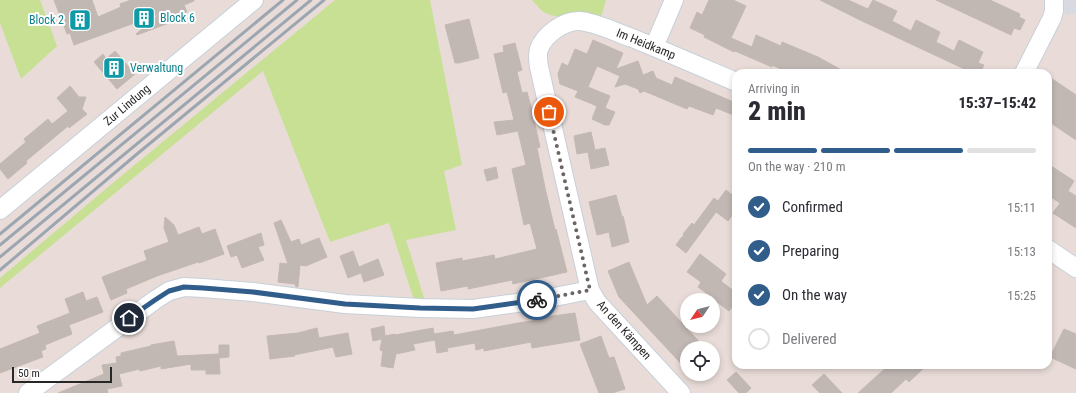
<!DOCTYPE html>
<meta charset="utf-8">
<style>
body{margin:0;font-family:"Roboto Condensed",sans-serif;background:#f2f2f3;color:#2b2b33;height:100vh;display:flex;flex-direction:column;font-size:15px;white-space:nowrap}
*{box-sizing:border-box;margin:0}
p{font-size:13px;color:#7c7c81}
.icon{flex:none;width:22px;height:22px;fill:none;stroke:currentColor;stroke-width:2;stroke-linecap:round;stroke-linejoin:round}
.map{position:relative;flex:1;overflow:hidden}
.details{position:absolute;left:732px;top:69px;width:320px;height:300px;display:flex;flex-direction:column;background:#fff;border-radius:12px;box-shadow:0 2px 6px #0003}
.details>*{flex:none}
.needle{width:26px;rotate:235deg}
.buttons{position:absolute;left:680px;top:293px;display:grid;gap:8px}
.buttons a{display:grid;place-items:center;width:40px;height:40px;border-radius:50%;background:#fff;box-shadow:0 2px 6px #0003;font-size:20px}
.scale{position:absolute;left:12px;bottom:10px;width:100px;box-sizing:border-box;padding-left:4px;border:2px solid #272727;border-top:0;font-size:11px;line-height:14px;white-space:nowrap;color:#272727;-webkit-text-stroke:3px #fff;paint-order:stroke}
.pin{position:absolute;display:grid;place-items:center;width:34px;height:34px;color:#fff;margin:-17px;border:2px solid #fff;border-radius:50%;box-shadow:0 1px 4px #0007}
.courier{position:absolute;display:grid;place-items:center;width:40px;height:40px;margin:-20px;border:3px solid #315d8b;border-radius:50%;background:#fff;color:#222;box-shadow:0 1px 5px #0007}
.head em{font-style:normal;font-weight:800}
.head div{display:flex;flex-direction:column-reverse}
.head{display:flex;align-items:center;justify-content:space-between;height:68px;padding:0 16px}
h1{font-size:26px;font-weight:800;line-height:30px}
.bar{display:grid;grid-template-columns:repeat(4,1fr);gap:6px 4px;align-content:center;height:48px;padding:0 16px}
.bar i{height:5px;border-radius:3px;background:#e1e1e2}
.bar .active{background:#315d8b}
.bar p{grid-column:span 4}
ol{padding:0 16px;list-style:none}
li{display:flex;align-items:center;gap:12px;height:44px}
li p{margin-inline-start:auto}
li .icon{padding:4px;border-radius:50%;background:#315d8b;color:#fff;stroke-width:4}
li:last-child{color:#7c7c81}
li i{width:22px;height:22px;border:2px solid #e1e1e2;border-radius:50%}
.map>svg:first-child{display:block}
</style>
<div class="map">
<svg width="1076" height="393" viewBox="0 0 1076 393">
<rect width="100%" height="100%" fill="#e9dcd8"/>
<path fill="#d9d9e1" d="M1058 0H1076V14L1066 15Z"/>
<path fill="#c7e094" d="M0 0H40L57 46 21 79 0 23Z
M335 0H430L462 165 444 171 456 230 406 240 425 301 414 300 389 223 330 242 263 71 0 288V278L114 182Z
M532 0H606L601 17C584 17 555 21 541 10 538 7 535 3 532 0Z"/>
<path fill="#c1b8b4" stroke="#c4b8b2" d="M54 0H92L98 17 121 7 120 4 131 0H194V1L184 5 187 12 175 16 177 20 137 35 136 34 159 14 74 45 70 33 67 34Z
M709 0H733L746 6 731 38 752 47 756 35 781 46 782 42 818 57 847 73H790L772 65V67L735 51 734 52 704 37 705 35 690 28 697 12 702 15Z
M820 0H848L868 9 873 0 897 11 892 21 911 31 916 20 940 32 936 42 954 51 959 40 983 52 978 63 984 65 980 73H973L862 21Z
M936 0H990L1020 14 1019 17 1025 20 1020 30 1014 28 1011 35Z
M469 19 479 58 459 63H455L445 25Z
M593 40 623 53 616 69 638 61 643 75 653 71 656 78 672 85 675 77 736 103V116L716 108 713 115 689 106 687 109 644 91 640 93 638 89 625 84 615 87 620 76 597 66 588 87 610 96 605 108 615 112 609 125H605L592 119 597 106 575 97 578 91 560 84 558 74 562 63 568 66 575 49 587 54Z
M515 43 522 70 517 72 522 93 527 92 531 107 540 147 537 148 545 188 555 230 556 229 567 272 513 284 512 280 468 289V286L441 291 436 263 462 258V261L494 255 495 259 537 249 530 223 524 225 512 169 526 165 518 131 497 135 494 122 514 120 507 92 503 93 494 54 504 52 503 46Z
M115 51 135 74 117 89 94 62 103 54 106 59Z
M1048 76 1076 95V140L1048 121Z
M70 86 79 97H86L82 109 87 114 69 128 68 126 26 161 27 163 8 179 0 169V164L26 142 24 139 48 119 52 124 68 111 57 98Z
M591 132 595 150 605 148 609 165 591 169 588 152 577 154 574 136Z
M1048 164 1074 181 1068 191 1076 196V228L1053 213 1060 203 1048 195Z
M496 167 498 178 487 181 484 170Z
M726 190 736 198V210L728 221 716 212 686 253 676 245 681 238 684 236 683 234 692 223 694 225 714 198 718 201Z
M616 195 622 217 623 216 629 242 612 247 609 232 597 235 589 202Z
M165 217 174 225 178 235 199 227 202 234 215 229 224 254 199 263 198 262 157 276 126 289 127 293 111 300 102 277 147 260 144 251 169 242 164 228Z
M281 220 291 242 299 239 301 245 319 238 327 257 306 266 300 265 298 287H296L295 284 278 282 280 263 288 264 274 223Z
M261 233 264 245 258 247 264 260 242 268 237 255 231 257 227 246Z
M353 251 359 267 378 259 384 275 364 282 361 273 348 278 340 256Z
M700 254 726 274 721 281 736 293V302L729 311 709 296V295L698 287 701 282 687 272Z
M629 262 647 305 657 296 705 348H687V370L619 297 608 271Z
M83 292 86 301 97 297 103 312 69 325 72 334 45 345 46 349 41 351 43 357 0 373V349L40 333 37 326 70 313 65 299Z
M575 313 580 340 532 348 531 342 484 351V348L476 350 475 343 447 348 448 351 437 353 435 340 413 344 415 350 396 354 393 368 381 366 383 351 380 350 382 339 373 341 371 329 384 326 385 336 395 334V335L433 328 434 334 453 331 454 335 518 323 545 319V317Z
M317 328 319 338 348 333 352 354 336 357 333 347 294 355 295 356 270 359 267 336 298 333Z
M1064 329 1076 334V369L1050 357Z
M601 336 609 358 614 357 625 389 612 393H599L580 344Z
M174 341 177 356 219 354V345H229V357L219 358 220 374H206V370H191V364L161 369V366L140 371 139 369 119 374 122 386 107 389 108 393H58L104 374 102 365 117 363 116 357 121 356V353L151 346V345Z
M889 365H927L909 382 906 379 891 393H858Z
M736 372 751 388 746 393H739L727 380Z
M824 374 842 393H820L812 385Z"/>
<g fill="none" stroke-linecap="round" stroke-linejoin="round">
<g stroke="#c6d0d9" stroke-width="20">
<path id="minor" d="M654 47 674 0
M1024 73 1052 18 1054 11V0
M0 210 254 0
M1048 249 1076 268
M28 393 155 300 169 291 184 287 203 288 253 292 345 304 420 308 473 309 539 300 590 290
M681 393 597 302 590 290 539 67C538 61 537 55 539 49 544 35 564 20 580 21 598 23 615 32 632 38 667 52 701 67 736 82"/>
</g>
<use href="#minor" stroke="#fff" stroke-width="18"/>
<path stroke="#9ba6b1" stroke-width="3" d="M0 234 283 0
M0 245 297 0
M0 257 311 0
M0 270 137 154 324 0"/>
</g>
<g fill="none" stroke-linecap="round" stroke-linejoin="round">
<path stroke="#6b6665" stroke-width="4" stroke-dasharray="0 7.2" d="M537 300 590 290 549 112"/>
<path stroke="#315d8b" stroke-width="5" d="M129 318 155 300 169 291 184 287 203 288 253 292 345 304 420 308 473 309 537 300"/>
</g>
<defs>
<g id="building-square" transform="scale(1.15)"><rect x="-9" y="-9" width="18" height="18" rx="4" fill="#0f9aa8" stroke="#fff"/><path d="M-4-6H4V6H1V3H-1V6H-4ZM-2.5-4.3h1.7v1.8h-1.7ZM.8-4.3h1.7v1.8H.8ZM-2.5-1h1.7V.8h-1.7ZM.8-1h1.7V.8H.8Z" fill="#fff"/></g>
</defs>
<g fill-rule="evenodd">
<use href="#building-square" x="144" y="18"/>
<use href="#building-square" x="80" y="20"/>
<use href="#building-square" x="114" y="68"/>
</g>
<g text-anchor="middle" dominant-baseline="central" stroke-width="4" stroke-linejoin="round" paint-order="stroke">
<g font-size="12" fill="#0d838f" stroke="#fff" text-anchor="start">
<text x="160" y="18">Block 6</text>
<text x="64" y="20" text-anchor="end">Block 2</text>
<text x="130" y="68">Verwaltung</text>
</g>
<g font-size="12" fill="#272727" stroke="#fff">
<text transform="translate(646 44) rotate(22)">Im Heidkamp</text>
<text transform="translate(127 105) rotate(-40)">Zur Lindung</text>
<text transform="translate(624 330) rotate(48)">An den Kämpen</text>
</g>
</g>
</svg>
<div class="buttons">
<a><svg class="needle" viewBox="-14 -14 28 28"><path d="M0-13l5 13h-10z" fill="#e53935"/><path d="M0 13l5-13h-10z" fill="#7c7c81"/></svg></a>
<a><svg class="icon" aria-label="locate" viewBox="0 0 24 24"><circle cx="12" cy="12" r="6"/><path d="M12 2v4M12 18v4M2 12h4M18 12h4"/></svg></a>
</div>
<div class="scale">50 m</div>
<div class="pin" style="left:549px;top:112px;background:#ea580c"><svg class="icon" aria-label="bag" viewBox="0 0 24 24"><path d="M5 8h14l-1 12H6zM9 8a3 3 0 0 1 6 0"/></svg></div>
<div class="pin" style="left:129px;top:318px;background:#1f2937"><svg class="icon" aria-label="home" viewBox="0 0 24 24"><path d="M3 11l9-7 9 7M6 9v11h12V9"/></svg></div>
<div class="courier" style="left:537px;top:300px"><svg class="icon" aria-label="bike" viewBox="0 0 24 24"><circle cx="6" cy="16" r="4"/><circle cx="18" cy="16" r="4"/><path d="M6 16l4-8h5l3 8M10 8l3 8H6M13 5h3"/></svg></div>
<section class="details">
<div class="head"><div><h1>2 min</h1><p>Arriving in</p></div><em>15:37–15:42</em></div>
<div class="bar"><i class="active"></i><i class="active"></i><i class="active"></i><i></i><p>On the way · 210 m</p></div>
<ol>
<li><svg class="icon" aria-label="check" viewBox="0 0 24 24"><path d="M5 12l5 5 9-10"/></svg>Confirmed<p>15:11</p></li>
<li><svg class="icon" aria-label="check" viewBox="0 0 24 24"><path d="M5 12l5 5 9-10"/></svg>Preparing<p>15:13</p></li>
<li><svg class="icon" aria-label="check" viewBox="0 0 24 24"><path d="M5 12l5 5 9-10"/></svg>On the way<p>15:25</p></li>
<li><i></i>Delivered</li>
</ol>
</section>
</div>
